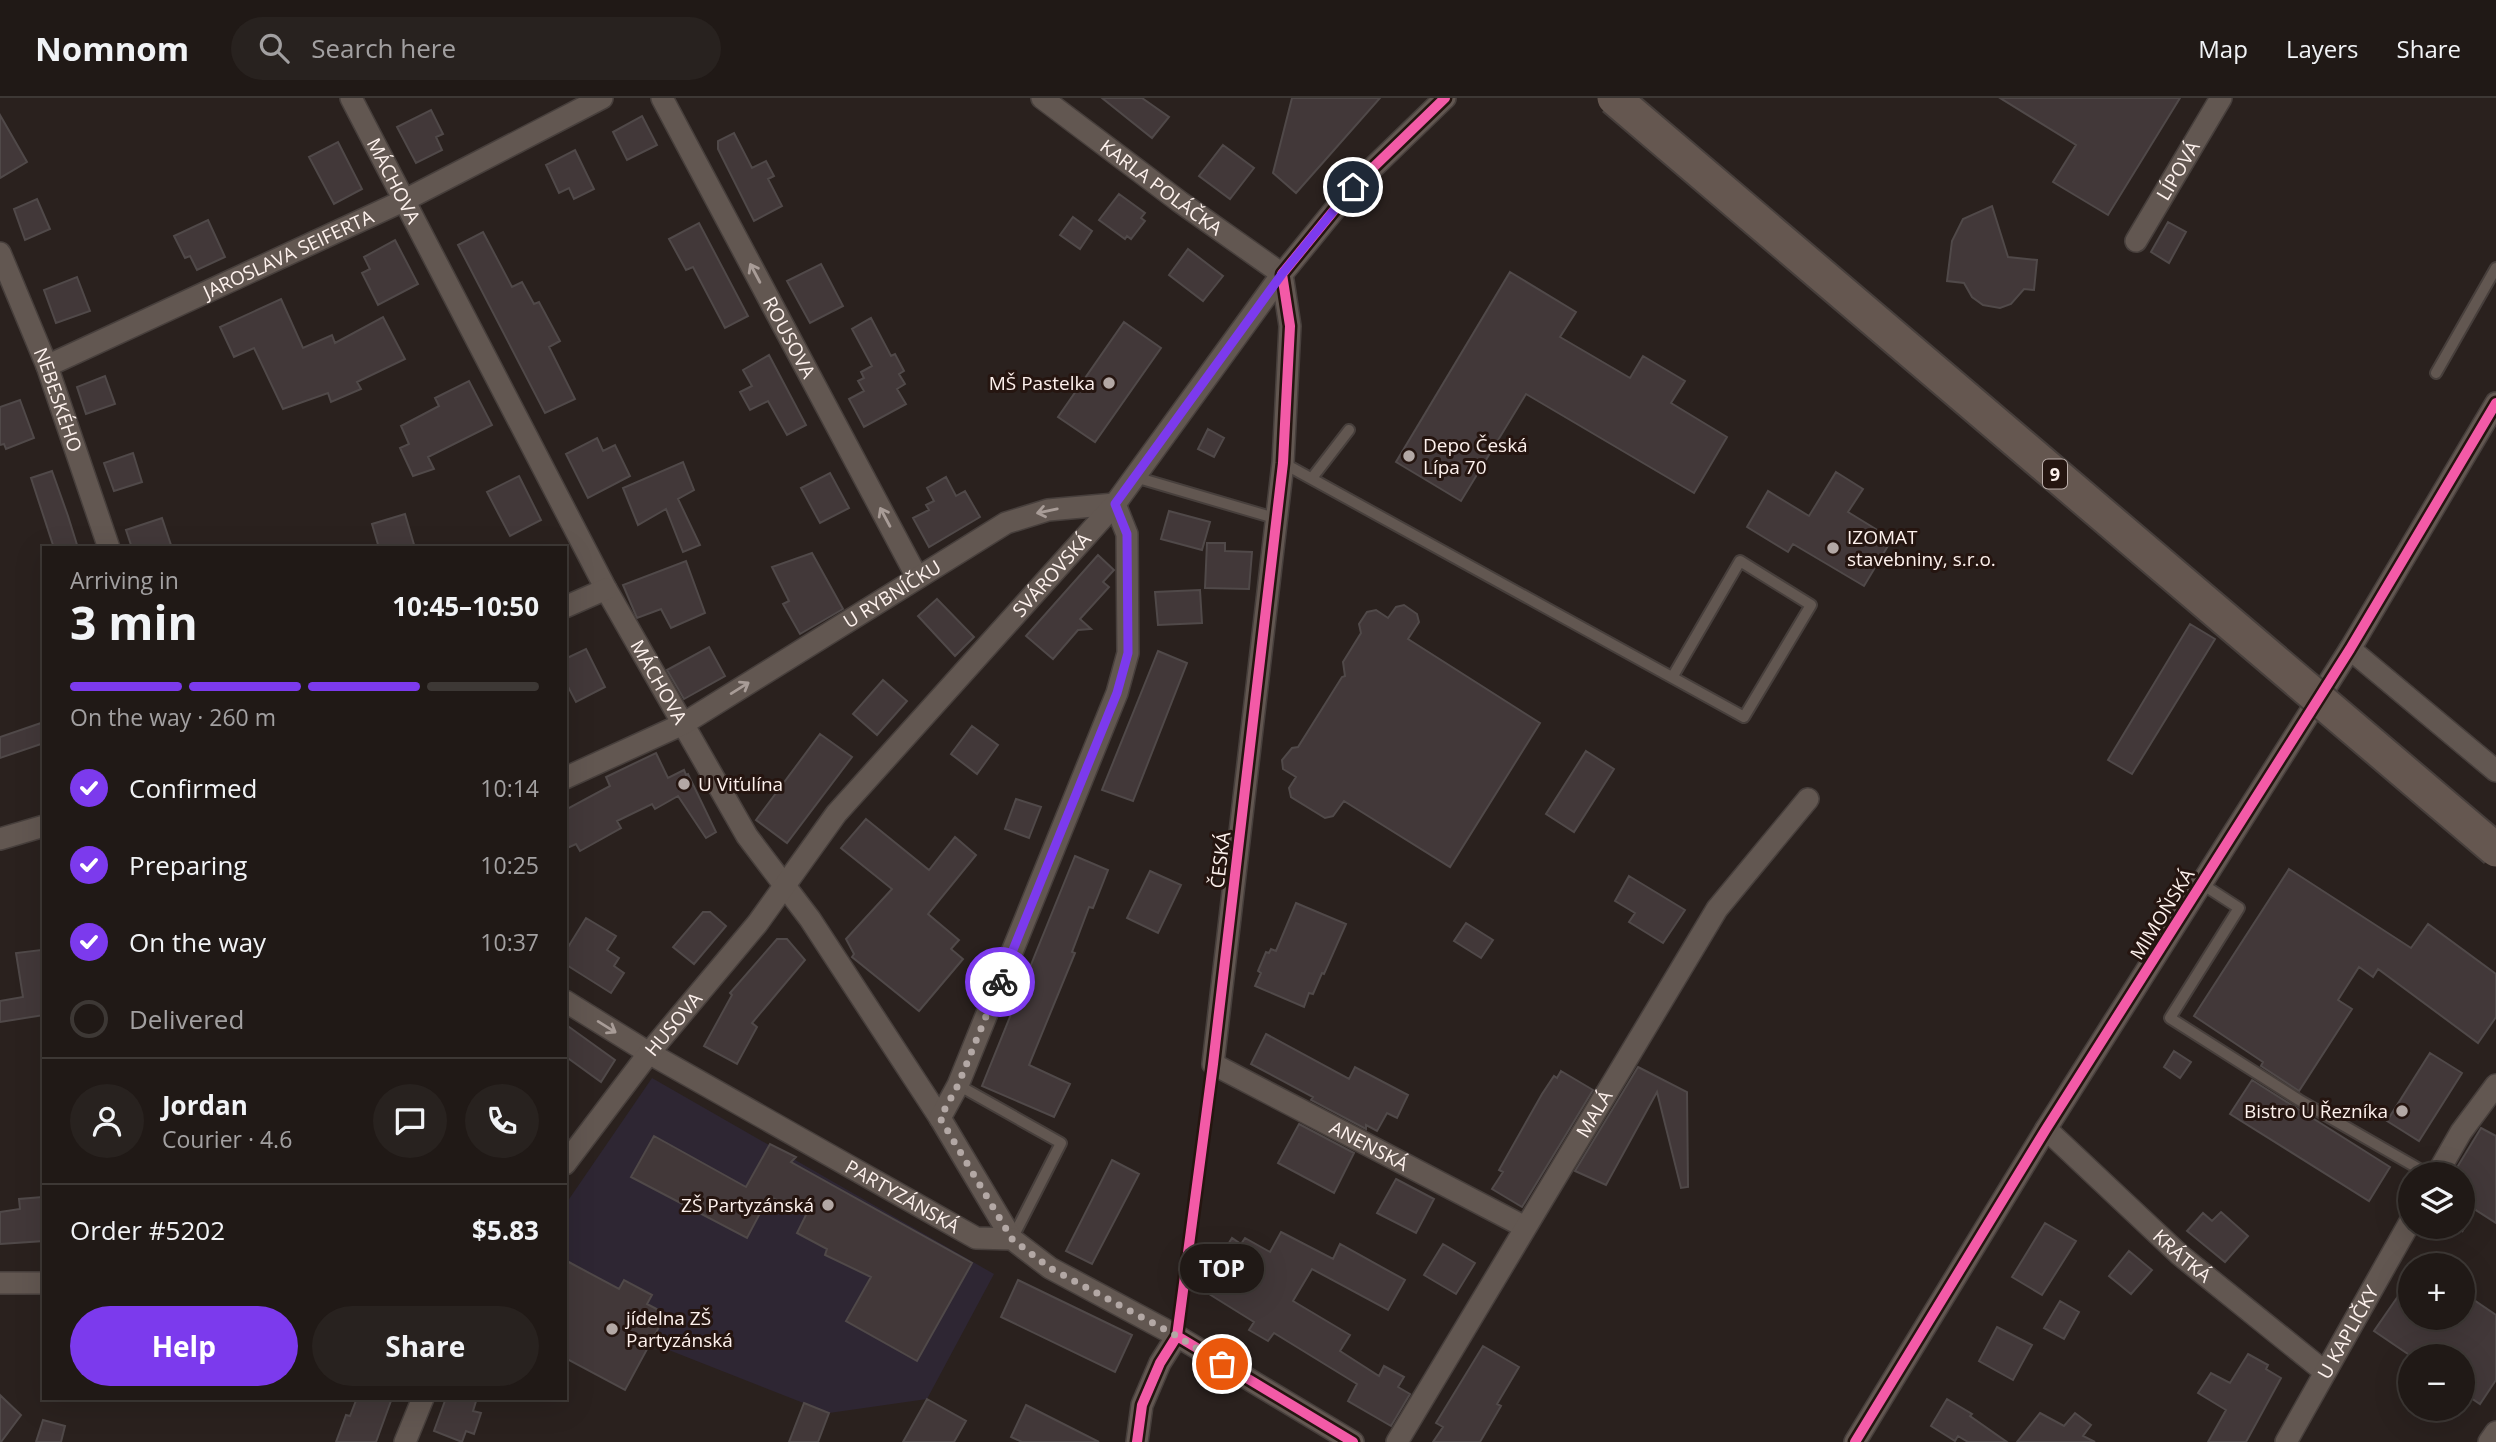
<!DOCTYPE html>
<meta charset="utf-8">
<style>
body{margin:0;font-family:"Open Sans",sans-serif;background:#28221f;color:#f1f3f6;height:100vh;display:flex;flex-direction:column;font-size:26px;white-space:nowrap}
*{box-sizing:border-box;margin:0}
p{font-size:23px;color:#a2a0a1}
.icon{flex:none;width:38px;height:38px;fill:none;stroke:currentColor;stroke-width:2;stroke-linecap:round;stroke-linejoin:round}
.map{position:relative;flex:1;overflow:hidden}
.sheet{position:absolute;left:42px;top:448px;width:525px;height:854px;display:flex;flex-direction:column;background:#201916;border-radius:0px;box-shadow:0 7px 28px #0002,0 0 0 2px #3d3835}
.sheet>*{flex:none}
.fabs{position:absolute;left:2398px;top:1064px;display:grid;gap:14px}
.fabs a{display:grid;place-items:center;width:77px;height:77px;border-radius:50%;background:#201916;box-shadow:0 7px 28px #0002,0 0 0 2px #3d3835;font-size:35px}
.pin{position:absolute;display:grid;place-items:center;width:60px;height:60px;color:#fff;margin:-30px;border:4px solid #fff;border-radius:50%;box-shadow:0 2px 7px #0007}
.courier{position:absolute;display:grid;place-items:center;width:70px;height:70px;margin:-35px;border:5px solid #7c3aed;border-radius:50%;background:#fff;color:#222;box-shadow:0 2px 9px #0007}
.bubble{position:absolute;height:49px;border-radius:24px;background:#201916;box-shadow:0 7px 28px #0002,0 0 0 2px #3d3835;font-size:23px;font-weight:700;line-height:49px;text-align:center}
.headline em{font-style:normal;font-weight:700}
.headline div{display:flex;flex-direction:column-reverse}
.headline{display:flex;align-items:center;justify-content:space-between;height:119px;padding:0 28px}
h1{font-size:46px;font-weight:700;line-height:52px}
.bar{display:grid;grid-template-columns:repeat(4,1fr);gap:10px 7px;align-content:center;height:84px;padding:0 28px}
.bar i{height:9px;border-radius:5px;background:#3d3835}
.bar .selected{background:#7c3aed}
.bar p{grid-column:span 4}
.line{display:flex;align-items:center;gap:18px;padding:0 28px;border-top:2px solid #3d3835}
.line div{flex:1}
.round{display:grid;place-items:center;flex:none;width:74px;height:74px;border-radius:37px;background:#28221f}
ol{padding:0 28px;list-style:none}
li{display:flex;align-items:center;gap:21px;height:77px}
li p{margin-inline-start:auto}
li .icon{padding:7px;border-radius:50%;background:#7c3aed;color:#fff;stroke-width:4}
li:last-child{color:#a2a0a1}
li i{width:38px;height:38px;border:4px solid #3d3835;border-radius:50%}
.primary-button{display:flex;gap:14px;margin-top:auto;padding:14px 28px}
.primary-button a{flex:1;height:80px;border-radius:42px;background:#7c3aed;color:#fff;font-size:28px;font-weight:700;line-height:80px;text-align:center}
.primary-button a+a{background:#28221f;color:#f1f3f6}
header{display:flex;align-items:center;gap:42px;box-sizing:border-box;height:98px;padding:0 35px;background:#201916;border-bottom:2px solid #3d3835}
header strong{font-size:33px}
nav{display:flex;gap:38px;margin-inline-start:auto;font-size:24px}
.search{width:490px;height:63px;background:#28221f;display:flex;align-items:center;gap:18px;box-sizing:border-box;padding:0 24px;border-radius:38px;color:#a2a0a1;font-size:26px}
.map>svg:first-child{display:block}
</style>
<header>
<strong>Nomnom</strong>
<div class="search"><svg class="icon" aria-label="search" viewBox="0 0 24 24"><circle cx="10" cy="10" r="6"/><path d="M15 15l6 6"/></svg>Search here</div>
<nav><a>Map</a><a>Layers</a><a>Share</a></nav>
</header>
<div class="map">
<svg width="2496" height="1344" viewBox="0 0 2496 1344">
<rect width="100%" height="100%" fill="#2a211e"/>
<path fill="#2e2633" d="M652 980 994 1176 927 1301 829 1315 651 1245 625 1292 565 1260V1107Z"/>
<path fill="#423839" stroke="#504949" stroke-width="2" d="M1102 0H1142L1169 19 1152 40Z
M1292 0H1380L1296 95 1273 75Z
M2000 0H2180L2108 117 2053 84 2076 47Z
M431 12 443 36 436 39 442 52 416 65 397 29Z
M0 17 27 64 0 80Z
M642 18 657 47 627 62 613 34Z
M734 35 752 70 766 63 774 78 768 81 782 108 754 123 718 51V43Z
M338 44 362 91 334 106 309 59Z
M1223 47 1254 70 1230 101 1199 78Z
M575 52 594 91 574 101 569 90 559 95 546 67Z
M1119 96 1145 115 1141 120 1145 123 1131 141 1127 138 1125 141 1099 122Z
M37 101 50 131 25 142 14 111Z
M1992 108 2008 159 2037 162 2034 192 2024 191 2011 206 2000 210 1983 207 1972 199 1964 185 1947 183 1952 143 1963 121Z
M1073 119 1092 133 1080 151 1060 137Z
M208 122 225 159 197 172 190 158 185 160 174 138Z
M2168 124 2186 134 2169 165 2151 154Z
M699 125 748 218 725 230 693 169 686 172 669 141Z
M483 134 512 189 522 184 534 206 539 204 560 243 549 249 575 301 545 315 458 147Z
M395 142 418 186 378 207 362 175 370 171 364 159Z
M1188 151 1223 178 1203 203 1169 177Z
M821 166 843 208 810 225 787 183Z
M1510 174 1576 214 1560 239 1630 280 1643 258 1685 283 1671 305 1727 339 1694 395 1526 296 1461 403 1396 364Z
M77 179 90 213 56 225 44 192Z
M281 201 303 250 332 237 335 245 383 219 405 261 357 284 361 291 331 304 328 295 283 311 254 250 234 259 220 229Z
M871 220 891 258 895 256 904 273 899 276 905 286 897 291 906 306 864 329 849 301 864 293 858 283 864 280 861 274 872 268 852 231Z
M1124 224 1161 250 1095 344 1058 319Z
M769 257 806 327 787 337 768 303 750 312 740 294 752 288 743 272Z
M105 278 115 306 86 316 77 289Z
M469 283 492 327 428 359 434 371 413 378 400 350 409 346 401 328 439 308 435 300Z
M20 302 34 340 6 351 4 346 0 347V309Z
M1208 331 1224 340 1214 359 1198 351Z
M597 340 603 353 615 347 630 378 588 400 566 356Z
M133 355 142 384 114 393 104 365Z
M683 364 694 392 678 401 700 447 683 454 666 411 638 427 623 390Z
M52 373 68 418 78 450H54L31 380Z
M1836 374 1863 391 1848 414 1892 441 1864 488 1793 446 1788 454 1747 429 1768 393 1809 418Z
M830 375 849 410 820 425 801 390Z
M519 378 541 422 510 438 487 394Z
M946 379 956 398 965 393 980 419 929 449 913 420 929 412 926 407 934 403 927 390Z
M1169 413 1210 424 1202 452 1161 441Z
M405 416 415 450H379L372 426Z
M162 420 172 450H132L126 432Z
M1207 445H1225V453L1252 454 1249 491 1205 490Z
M812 455 843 511 800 536 783 506 789 503 772 469Z
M1098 457 1114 472 1103 484 1109 489 1080 521 1091 531 1078 532 1053 561 1026 538Z
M686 463 705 515 671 530 661 511 637 520 623 487Z
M1200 492 1202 525 1158 527 1155 494Z
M937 501 974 539 955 558 918 518Z
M1404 507 1417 516 1419 524 1408 541 1540 625 1450 769 1344 703 1333 718 1325 720 1291 699 1289 690 1296 679 1283 671 1282 662 1292 650 1298 649 1342 579 1345 578 1343 564 1361 535 1359 526 1367 514 1376 512 1388 520 1396 509Z
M2190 526 2215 541 2132 676 2108 662Z
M709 549 725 578 684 601 667 572Z
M586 551 605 589 576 604 565 583V561Z
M1158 553 1187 565 1133 703 1102 692Z
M883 582 907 603 877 637 853 616Z
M44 624V645L0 660V639Z
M972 628 998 647 977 676 951 656Z
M820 636 852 659 787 745 756 722Z
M1586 653 1614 671 1574 734 1546 716Z
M656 655 668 680 684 672 686 677 688 676 716 734 706 740 678 698 655 711 652 706 617 723 621 730 580 753 576 746 565 751V712L610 688 606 679Z
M1016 701 1041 709 1029 740 1005 731Z
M866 721 929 772 955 739 976 757 928 816 959 842 951 851 963 861 919 913 852 859 854 856 846 841 892 791 841 750Z
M1075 758 1108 772 1093 810 1089 809 1072 854 1075 855 1029 967 1070 986 1054 1019 982 988Z
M2289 771 2411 850 2428 826 2496 876V919L2478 945 2378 871 2373 879 2359 869 2338 902 2352 911 2299 993 2261 968 2263 964 2194 918Z
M1150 773 1181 787 1158 835 1127 820Z
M1629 778 1685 812 1663 845 1629 824 1635 815 1615 803Z
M1296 805 1346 826 1324 876 1322 875 1313 896 1309 895 1304 909 1255 888 1261 875 1258 873 1266 854 1269 855 1271 851 1276 853Z
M703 814H710L726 828 694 866 673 849Z
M586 820 616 838 607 852 619 860 614 868 624 875 611 895 565 866V854Z
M1466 825 1493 842 1481 860 1454 843Z
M777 841H787L805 862 752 925 757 929 737 966 704 948 732 897 730 895Z
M41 852 44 872V917L0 924V903L23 899 16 855Z
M565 926 615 962 601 984 565 958Z
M1266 936 1349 981 1355 969 1408 997 1397 1020 1387 1015 1377 1033 1366 1027V1031L1311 1002 1313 999 1251 966Z
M2174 953 2191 964 2180 980 2164 969Z
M2430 955 2462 975 2419 1043 2387 1023Z
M1638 969 1687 994 1688 1089 1681 1090 1657 994 1606 1087 1575 1073Z
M1561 973 1593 992 1522 1109 1492 1091 1503 1074 1499 1072 1542 996 1554 978 1557 980Z
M2252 982 2390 1069 2369 1103 2230 1016Z
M1299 1026 1354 1055 1334 1095 1278 1065Z
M2481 1030 2496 1038V1125L2474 1111 2462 1134V1076H2453Z
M654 1038 746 1089 770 1046 796 1059 791 1064 972 1165 917 1263 846 1223 871 1179 825 1157 827 1151 797 1135 806 1117 769 1098 747 1140 631 1079Z
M1112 1062 1139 1076 1092 1166 1066 1153Z
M1396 1081 1434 1101 1416 1135 1377 1115Z
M42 1099 44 1143 0 1146V1114L20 1111 19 1101Z
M2221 1114 2248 1138 2225 1164 2187 1133 2203 1115 2212 1123Z
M2045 1125 2076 1143 2042 1197 2012 1179Z
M1281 1134 1333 1161 1340 1146 1405 1182 1388 1212 1312 1171 1293 1203 1350 1237 1340 1253 1379 1278 1384 1268 1404 1279 1398 1289 1410 1296 1391 1328 1348 1303 1357 1286 1274 1235 1268 1243 1249 1232 1254 1224 1201 1191 1232 1140 1241 1146 1245 1140 1270 1154Z
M1443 1146 1475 1165 1456 1196 1424 1177Z
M2129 1153 2152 1172 2131 1196 2109 1178Z
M565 1162 619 1191 624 1182 652 1197 647 1206 666 1216 625 1292 565 1260Z
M2410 1181V1220H2462V1194L2496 1217V1282L2480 1306 2462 1294V1258H2411L2374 1233Z
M1018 1182 1132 1237 1115 1274 1001 1219Z
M2060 1203 2079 1214 2064 1241 2044 1230Z
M1997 1229 2032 1247 2013 1282 1979 1263Z
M1483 1248 1519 1269 1497 1306 1501 1308 1480 1344H1433L1443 1329 1436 1325Z
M2248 1256 2268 1267 2266 1271 2281 1280 2246 1344H2208L2226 1312 2198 1295 2211 1275 2230 1285Z
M0 1297 21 1317 1 1344H0Z
M357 1300H392L376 1344H336L346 1317 350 1318Z
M446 1300H477L473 1313 481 1315 474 1336 466 1333 462 1344 434 1333Z
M927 1301 966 1323 954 1344H903Z
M1947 1301 1972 1316 1970 1318 2007 1344H1968L1958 1338 1955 1343 1931 1328Z
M804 1305 829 1315 818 1344H789Z
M1026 1307 1099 1344H1022L1011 1339Z
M2040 1315 2064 1328 2075 1315 2091 1327 2083 1338 2095 1344H2017Z
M43 1322 65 1328 61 1344H36Z"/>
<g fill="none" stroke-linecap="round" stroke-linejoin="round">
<g stroke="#473f3c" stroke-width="14">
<path id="lane" d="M2436 275 2496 170
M1283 365 1744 619 1811 507 1740 463 1673 578
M1135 379 1278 421
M1312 380 1349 332
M2202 786 2239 810 2170 920 2299 1002 2428 1076
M958 987 1061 1045 1012 1141"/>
</g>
<g stroke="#473f3c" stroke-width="24">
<g id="street">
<path id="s1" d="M351 0 606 491 747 738 810 821 940 1020 1012 1141"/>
<path id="s2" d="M662 0 917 479"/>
<path id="s3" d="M1042 0 1180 104 1282 176"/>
<path id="s4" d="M2136 143 2221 0"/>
<path id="s5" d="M0 155 47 268 109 450"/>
<path id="s6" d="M1282 176 1290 228 1283 365 1213 966 1525 1129"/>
<path id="s7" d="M47 268 405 102 602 0"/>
<path d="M565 509 606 491"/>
<path d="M2350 551 2496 673"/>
<path id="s8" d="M565 680 683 626 1006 425 1048 412 1115 406"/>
<path d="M0 741 44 728"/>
<path id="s9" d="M565 903 649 955 976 1140 1012 1141 1050 1170 1177 1238 1353 1344"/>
<path d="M940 1020 958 987 1117 595 1128 555 1127 436 1115 406"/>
<path id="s10" d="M2046 1031 2180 1157 2325 1274"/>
<path id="s11" d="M565 1066 649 955 757 826 836 716 1115 406 1282 176 1353 89 1445 0"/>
<path d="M2437 1076 2461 1034 2496 987"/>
<path d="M0 1185H44"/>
<path d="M405 1344 423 1300"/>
<path d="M1137 1344 1142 1307 1160 1265 1177 1238"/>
<path id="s12" d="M1397 1344 1717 811 1808 701"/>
<path d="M1855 1344 2046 1031 2350 551 2496 305"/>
<path id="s13" d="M2286 1344 2410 1124"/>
<path d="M2489 1344 2496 1334"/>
</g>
</g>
<use href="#lane" stroke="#625751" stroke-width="10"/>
<use href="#street" stroke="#625751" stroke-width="21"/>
<g stroke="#473f3c" stroke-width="37" stroke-linecap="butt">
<path id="primary-bridge" d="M1614 0 2496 752"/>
</g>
<use href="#primary-bridge" stroke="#655750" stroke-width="33"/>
<g stroke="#251510" stroke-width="15">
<path id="cycleway" d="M1177 1238 1353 1344
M1137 1344 1142 1307 1160 1265 1177 1238 1213 966 1283 365 1290 228 1282 176 1353 89 1445 0
M1855 1344 2046 1031 2350 551 2496 305"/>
</g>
<use href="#cycleway" stroke="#f35aa7" stroke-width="10"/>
</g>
<defs><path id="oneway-shaft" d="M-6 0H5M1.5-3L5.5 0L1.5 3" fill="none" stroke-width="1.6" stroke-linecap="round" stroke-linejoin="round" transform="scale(1.75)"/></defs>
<g stroke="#a89c97">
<use href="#oneway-shaft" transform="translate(755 175) rotate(-118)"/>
<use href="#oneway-shaft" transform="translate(1047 413) rotate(168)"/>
<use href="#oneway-shaft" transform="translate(885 419) rotate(-118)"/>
<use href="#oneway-shaft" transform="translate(740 590) rotate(-32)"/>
<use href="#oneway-shaft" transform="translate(607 929) rotate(32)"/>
</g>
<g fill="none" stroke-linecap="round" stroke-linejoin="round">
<path stroke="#b3a8a5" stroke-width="7" stroke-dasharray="0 12.6" d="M1000 884 958 987 940 1020 1012 1141 1050 1170 1177 1238 1222 1266"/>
<path stroke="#7c3aed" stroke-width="9" d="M1000 884 1117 595 1128 555 1127 436 1115 406 1282 176 1353 89"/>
</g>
<g fill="#b3a8a5" stroke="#251510" stroke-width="2.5">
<circle cx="1109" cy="285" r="7"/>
<circle cx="1409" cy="358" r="7"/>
<circle cx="1833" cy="450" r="7"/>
<circle cx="684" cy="686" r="7"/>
<circle cx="2402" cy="1013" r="7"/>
<circle cx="828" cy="1107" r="7"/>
<circle cx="612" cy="1231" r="7"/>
</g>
<g text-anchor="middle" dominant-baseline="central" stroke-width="6" stroke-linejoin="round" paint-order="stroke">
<rect fill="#251510" stroke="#bcafab" stroke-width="2" x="2043" y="361.5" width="24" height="29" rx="5"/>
<g font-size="18" font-weight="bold" fill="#fdf1ed">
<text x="2055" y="376">9</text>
</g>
<g font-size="19" fill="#fdf1ed" stroke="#251510">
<text stroke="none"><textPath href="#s4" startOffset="82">LÍPOVÁ</textPath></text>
<text stroke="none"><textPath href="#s1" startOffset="93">MÁCHOVA</textPath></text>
<text stroke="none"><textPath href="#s3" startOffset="149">KARLA POLÁČKA</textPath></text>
<text stroke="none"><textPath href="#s7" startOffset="266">JAROSLAVA SEIFERTA</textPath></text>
<text stroke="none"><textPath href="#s2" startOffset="271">ROUSOVA</textPath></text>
<text stroke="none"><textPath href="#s5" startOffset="158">NEBESKÉHO</textPath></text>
<text stroke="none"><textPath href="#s11" startOffset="765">SVÁROVSKÁ</textPath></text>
<text stroke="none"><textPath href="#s8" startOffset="376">U RYBNÍČKU</textPath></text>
<text stroke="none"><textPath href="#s1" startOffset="660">MÁCHOVA</textPath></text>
<text transform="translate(1220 762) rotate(-83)">ČESKÁ</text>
<text transform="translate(2162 816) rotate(-58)">MIMOŇSKÁ</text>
<text stroke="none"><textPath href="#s11" startOffset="177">HUSOVA</textPath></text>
<text stroke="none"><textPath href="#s12" startOffset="383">MALÁ</textPath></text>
<text stroke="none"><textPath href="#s6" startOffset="971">ANENSKÁ</textPath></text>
<text stroke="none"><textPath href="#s9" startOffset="390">PARTYZÁNSKÁ</textPath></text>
<text stroke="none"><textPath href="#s10" startOffset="186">KRÁTKÁ</textPath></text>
<text stroke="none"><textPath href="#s13" startOffset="126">U KAPLIČKY</textPath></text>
</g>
<g font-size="19" fill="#fdf1ed" stroke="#251510" text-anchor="start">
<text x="1095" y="285" text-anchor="end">MŠ Pastelka</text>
<text x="1423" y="347">Depo Česká<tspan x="1423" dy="22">Lípa 70</tspan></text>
<text x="1847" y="439">IZOMAT<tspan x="1847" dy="22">stavebniny, s.r.o.</tspan></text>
<text x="698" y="686">U Viťulína</text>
<text x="2388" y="1013" text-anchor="end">Bistro U Řezníka</text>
<text x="814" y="1107" text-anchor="end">ZŠ Partyzánská</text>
<text x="626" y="1220">jídelna ZŠ<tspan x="626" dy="22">Partyzánská</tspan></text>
</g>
</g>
</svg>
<div class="fabs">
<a><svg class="icon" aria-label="layers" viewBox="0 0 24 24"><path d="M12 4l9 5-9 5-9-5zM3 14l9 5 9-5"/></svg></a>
<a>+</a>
<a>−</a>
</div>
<div class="pin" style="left:1222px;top:1266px;background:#ea580c"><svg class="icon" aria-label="bag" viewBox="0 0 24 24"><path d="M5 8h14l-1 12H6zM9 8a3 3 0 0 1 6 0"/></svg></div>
<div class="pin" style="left:1353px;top:89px;background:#1f2937"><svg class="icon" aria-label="home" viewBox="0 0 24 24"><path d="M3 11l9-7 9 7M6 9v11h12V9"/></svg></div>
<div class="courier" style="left:1000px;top:884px"><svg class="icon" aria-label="bike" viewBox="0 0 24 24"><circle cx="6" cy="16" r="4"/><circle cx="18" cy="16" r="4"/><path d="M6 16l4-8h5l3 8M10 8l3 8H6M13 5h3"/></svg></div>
<div class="bubble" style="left:1180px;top:1146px;width:84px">TOP</div>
<section class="sheet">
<div class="headline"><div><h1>3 min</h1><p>Arriving in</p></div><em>10:45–10:50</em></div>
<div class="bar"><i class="selected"></i><i class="selected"></i><i class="selected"></i><i></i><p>On the way · 260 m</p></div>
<ol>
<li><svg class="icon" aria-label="check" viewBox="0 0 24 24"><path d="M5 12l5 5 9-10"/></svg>Confirmed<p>10:14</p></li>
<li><svg class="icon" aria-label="check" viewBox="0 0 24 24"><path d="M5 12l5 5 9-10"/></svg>Preparing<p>10:25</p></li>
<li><svg class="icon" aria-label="check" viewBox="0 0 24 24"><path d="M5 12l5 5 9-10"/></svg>On the way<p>10:37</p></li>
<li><i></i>Delivered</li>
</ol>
<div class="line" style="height:126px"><a class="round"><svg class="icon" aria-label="person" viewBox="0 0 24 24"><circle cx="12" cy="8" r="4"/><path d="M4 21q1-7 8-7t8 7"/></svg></a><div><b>Jordan</b><p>Courier · 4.6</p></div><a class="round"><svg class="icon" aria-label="chat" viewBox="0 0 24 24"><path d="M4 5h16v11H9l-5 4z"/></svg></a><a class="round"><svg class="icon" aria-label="phone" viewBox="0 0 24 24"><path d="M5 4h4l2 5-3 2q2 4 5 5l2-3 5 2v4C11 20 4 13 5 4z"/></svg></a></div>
<div class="line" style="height:91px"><div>Order #5202</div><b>$5.83</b></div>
<div class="primary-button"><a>Help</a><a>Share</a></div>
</section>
</div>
